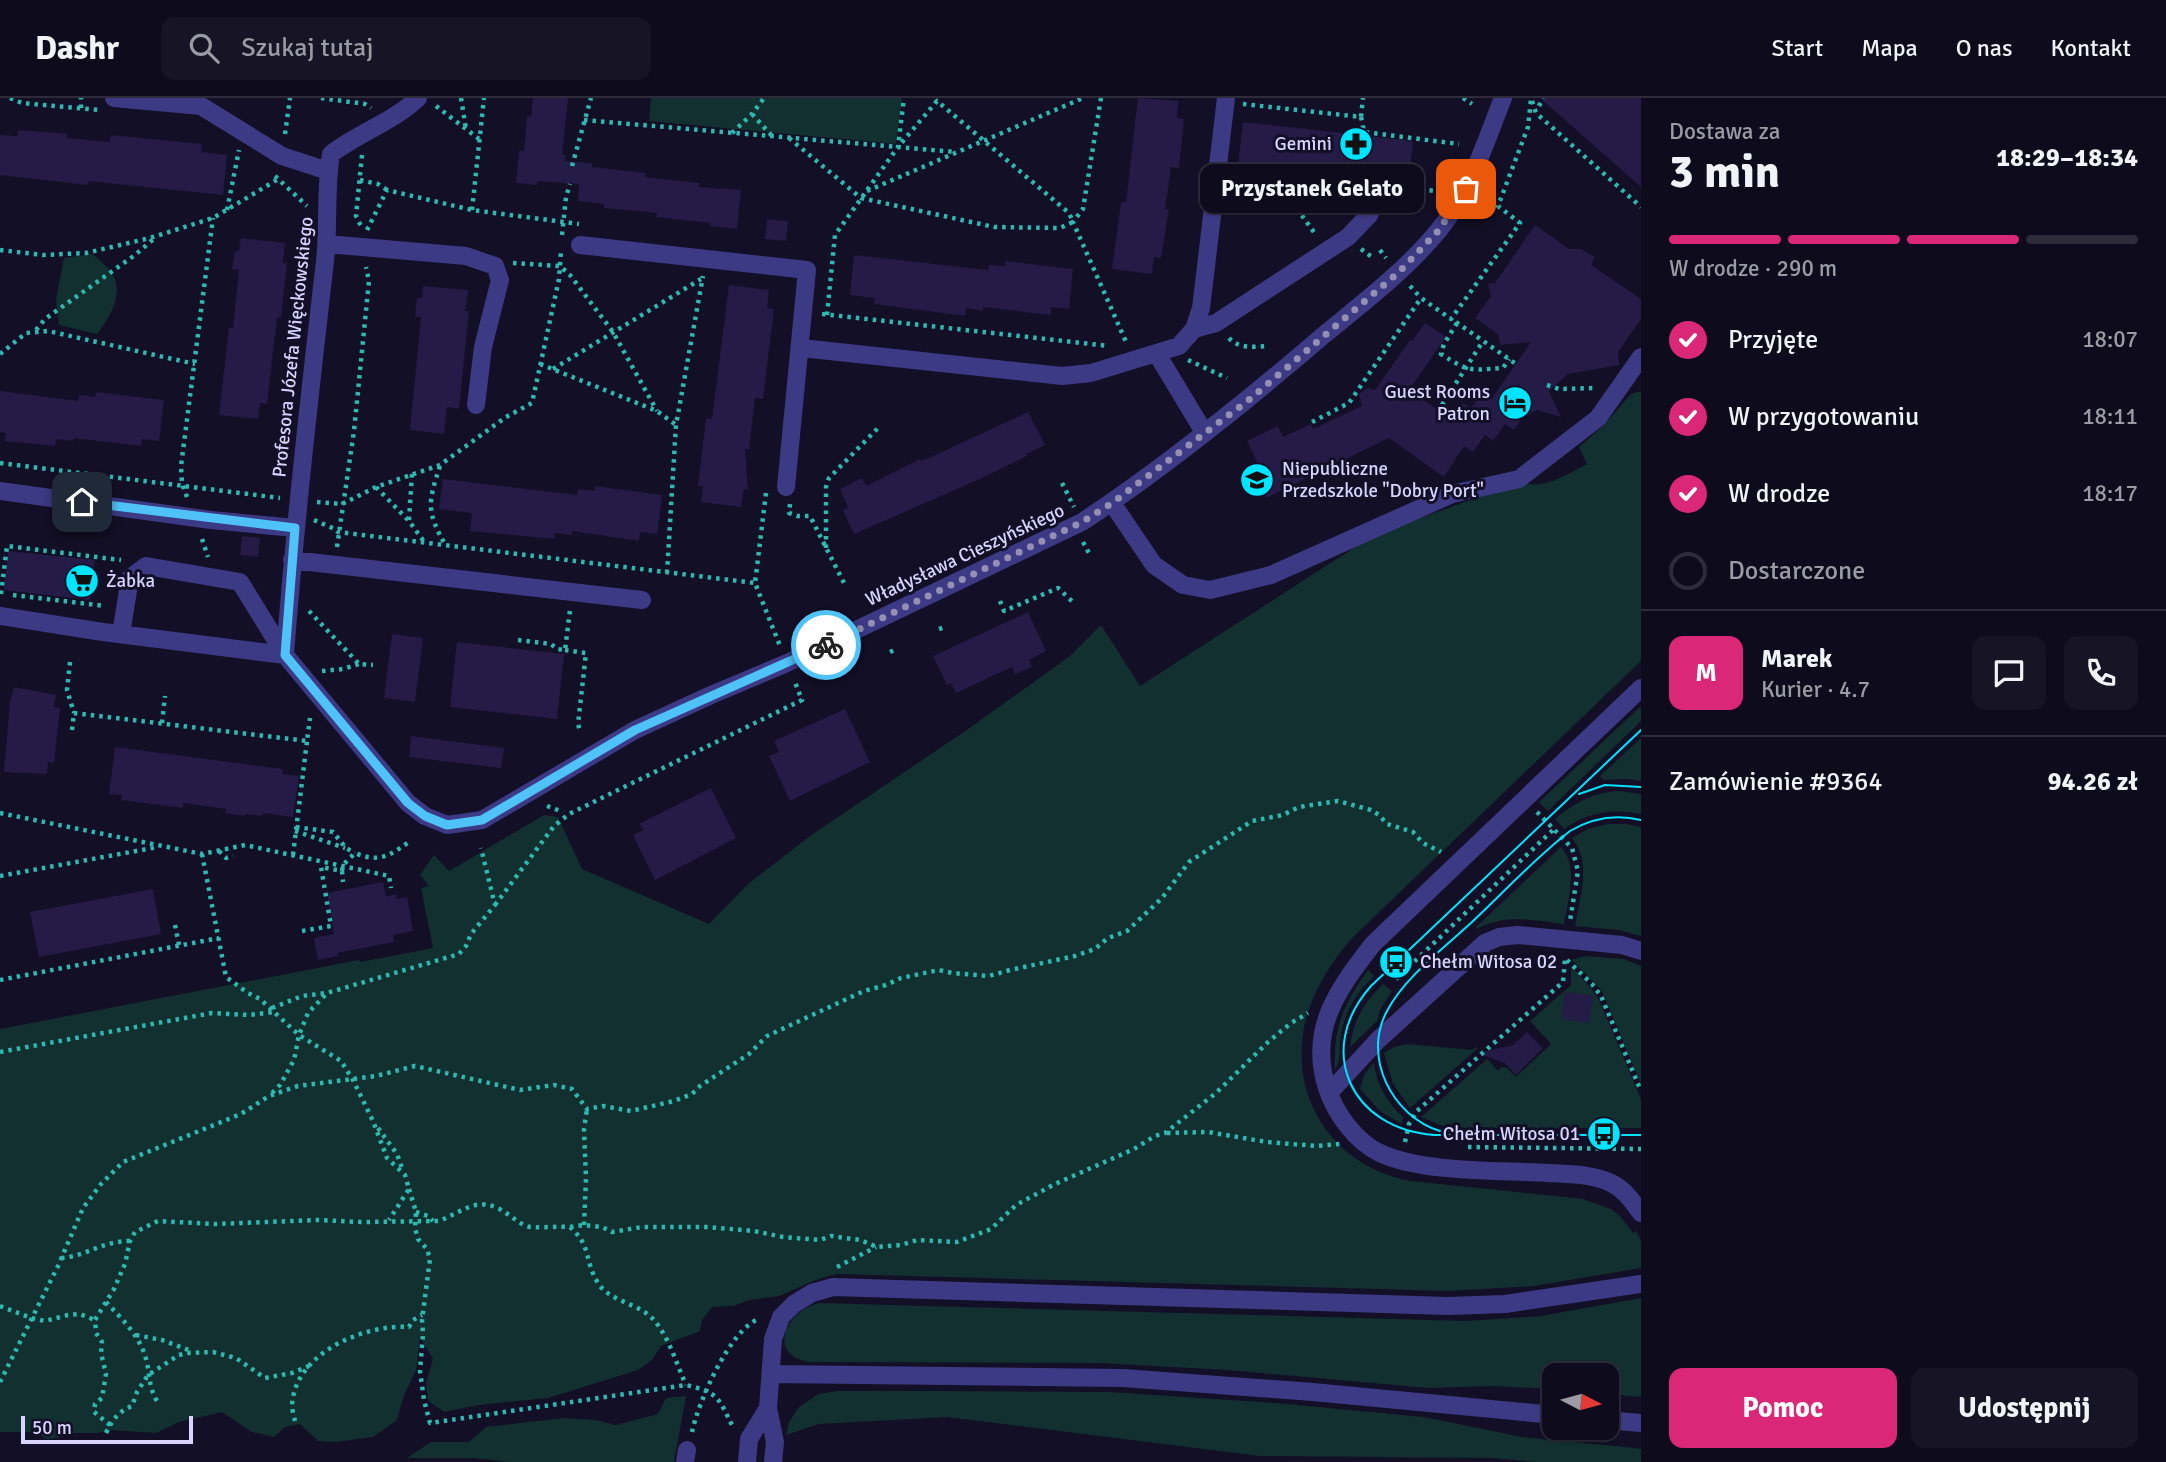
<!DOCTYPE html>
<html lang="pl">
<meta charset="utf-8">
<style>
body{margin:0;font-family:Signika,sans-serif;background:#171425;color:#f1f3f6;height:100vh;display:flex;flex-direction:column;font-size:26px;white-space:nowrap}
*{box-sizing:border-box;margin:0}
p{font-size:23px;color:#9b9ba3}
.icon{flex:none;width:38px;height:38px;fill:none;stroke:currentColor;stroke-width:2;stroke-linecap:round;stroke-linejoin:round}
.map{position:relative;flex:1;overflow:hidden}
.side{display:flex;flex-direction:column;background:#0e0b1c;width:525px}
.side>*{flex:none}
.needle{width:46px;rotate:96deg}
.fabs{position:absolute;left:1542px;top:1265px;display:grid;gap:14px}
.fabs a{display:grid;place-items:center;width:77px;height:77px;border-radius:14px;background:#0e0b1c;box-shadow:0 2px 5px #0004,0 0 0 2px #2e2b3b;font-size:35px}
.scale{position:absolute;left:21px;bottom:18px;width:172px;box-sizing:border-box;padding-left:7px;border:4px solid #d9d4ff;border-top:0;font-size:19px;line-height:24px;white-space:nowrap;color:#d9d4ff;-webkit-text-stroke:5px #130f26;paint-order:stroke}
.pin{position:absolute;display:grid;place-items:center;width:60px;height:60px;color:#fff;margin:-30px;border-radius:14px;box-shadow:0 4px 10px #0006}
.courier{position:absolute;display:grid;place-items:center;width:70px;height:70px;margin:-35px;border:5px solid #4fc3f7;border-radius:50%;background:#fff;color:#222;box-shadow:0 2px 9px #0007}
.bubble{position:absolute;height:49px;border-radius:14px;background:#0e0b1c;box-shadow:0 2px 5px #0004,0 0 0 2px #2e2b3b;font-size:23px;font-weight:700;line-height:49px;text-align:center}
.summary em{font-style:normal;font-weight:700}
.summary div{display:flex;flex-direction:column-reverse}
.summary{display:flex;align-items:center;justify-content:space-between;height:119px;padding:0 28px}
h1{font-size:46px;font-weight:700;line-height:52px}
.bar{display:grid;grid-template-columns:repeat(4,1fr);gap:10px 7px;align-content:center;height:84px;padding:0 28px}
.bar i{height:9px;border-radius:5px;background:#2e2b3b}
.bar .active{background:#db2777}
.bar p{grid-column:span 4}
.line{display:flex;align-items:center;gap:18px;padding:0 28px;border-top:2px solid #2e2b3b}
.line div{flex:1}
.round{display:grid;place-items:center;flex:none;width:74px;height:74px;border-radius:14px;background:#171425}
ol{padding:0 28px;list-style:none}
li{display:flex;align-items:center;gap:21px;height:77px}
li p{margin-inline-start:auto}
li .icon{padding:7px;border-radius:50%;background:#db2777;color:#fff;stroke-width:4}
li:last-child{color:#9b9ba3}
li i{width:38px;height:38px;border:4px solid #2e2b3b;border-radius:50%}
.primary-button{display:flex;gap:14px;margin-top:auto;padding:14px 28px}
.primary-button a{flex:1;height:80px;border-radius:14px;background:#db2777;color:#fff;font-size:28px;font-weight:700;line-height:80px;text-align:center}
.primary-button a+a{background:#171425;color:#f1f3f6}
header{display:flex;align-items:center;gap:42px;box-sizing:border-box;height:98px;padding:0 35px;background:#0e0b1c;border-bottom:2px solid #2e2b3b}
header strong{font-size:33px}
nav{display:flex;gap:38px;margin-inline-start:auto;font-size:24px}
.search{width:490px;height:63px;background:#171425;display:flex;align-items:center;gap:18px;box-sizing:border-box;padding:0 24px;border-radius:14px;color:#9b9ba3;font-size:26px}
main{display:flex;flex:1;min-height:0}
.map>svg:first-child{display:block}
</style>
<header>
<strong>Dashr</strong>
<div class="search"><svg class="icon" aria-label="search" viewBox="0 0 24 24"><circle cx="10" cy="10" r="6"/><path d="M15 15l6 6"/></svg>Szukaj tutaj</div>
<nav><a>Start</a><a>Mapa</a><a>O nas</a><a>Kontakt</a></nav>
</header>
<main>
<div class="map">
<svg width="1641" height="1364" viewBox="0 0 1641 1364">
<rect width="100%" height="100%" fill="#130f26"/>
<path fill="#12302f" d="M651 0H902L896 46 649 23Z
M92 156C99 162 108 168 113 177 124 196 109 221 97 236L59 227 56 201 64 160Z
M1637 294H1641V563L1351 841C1331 865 1312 894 1305 925 1288 1001 1335 1069 1411 1083L1583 1101 1611 1111 1620 1118 1633 1135 1636 1133 1641 1143V1170L1534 1188 1448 1193 837 1176 818 1181 779 1198 749 1202 734 1208 712 1209 702 1222 700 1233 661 1248 652 1262 638 1272 548 1300 479 1307 444 1314 428 1303 426 1285 433 1261 420 1239 416 1272 403 1300 397 1322 373 1339 335 1344 318 1343 300 1326 285 1329 274 1339 252 1334 222 1314 179 1324 156 1335 111 1332 97 1335H74L57 1340 46 1341 36 1334H0V931L359 862 360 864 433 850 421 790 429 788 420 777 434 757 449 773 544 717 558 719 582 771 709 826 748 786 810 738 971 629 1070 558 1101 527 1140 588 1360 446 1406 425 1521 384C1542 393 1568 376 1587 366L1579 349 1604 327 1630 297Z
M1641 608V623L1548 713 1539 704Z
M1641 640V683L1627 681 1603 682 1600 678Z
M1619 693 1641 696V716C1614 710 1587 714 1564 731L1555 721C1575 705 1593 694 1619 693Z
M1607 726H1626L1641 729V838L1618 832 1575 828C1580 799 1592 765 1572 740L1588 731Z
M1561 749C1579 769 1568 801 1564 826 1535 822 1505 816 1477 831L1476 829Z
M1585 858 1624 861 1641 868V986L1602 893 1572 862Z
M1571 868 1591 890 1600 904 1641 1001V1030H1464L1440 1027 1421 1019 1487 961 1498 973 1502 969 1507 970 1516 979 1551 946 1530 923 1571 887Z
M1368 872 1374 878C1355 896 1343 917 1340 943 1339 954 1341 961 1336 971H1335C1333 930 1344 905 1368 872Z
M1383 886 1392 893 1380 912 1377 923 1350 949C1353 923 1364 904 1383 886Z
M1407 946 1472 952 1476 949 1477 951 1410 1010 1393 986 1384 955 1394 949Z
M1374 964C1376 985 1387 1005 1403 1019L1402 1026 1381 1014 1360 991 1364 977Z
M1641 1200V1299L1607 1296 1606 1278H1554V1291L1492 1288 1428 1290 1227 1272 1100 1265 809 1264C765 1256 787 1211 820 1205L1466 1223 1541 1218Z
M933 1293 1109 1294 1276 1305 1424 1319 1522 1339 1635 1350 1641 1351V1364H1536L1492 1360 1260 1358 947 1319 819 1326 786 1337 789 1324 799 1309 818 1296 838 1293Z
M686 1298 674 1364H511L474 1360H407L431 1344H469L486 1329 564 1320 596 1322 616 1327 658 1316 666 1300Z"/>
<path fill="#241b47" d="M533 0H568L562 57H565V63L592 65V69L646 75 645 79 699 85V89L741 92 737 131 710 128V125L656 119 657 115 604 110V106L578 103 579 87 577 86 538 83 537 87 516 85 519 53H524L527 18 531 19Z
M1138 0 1178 3 1177 20 1184 21 1179 70 1171 69 1165 111H1169L1161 160 1154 159 1152 176 1112 171 1121 104H1126Z
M1540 0H1641V89Z
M1243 24 1413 43 1408 86 1266 71 1262 102 1244 101 1248 69 1238 67Z
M18 32 67 36V40L110 44 111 37 202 46 201 54 227 57 223 97 88 83V87L0 77V37L17 38Z
M767 121 788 123 786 143 765 141Z
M1535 127 1569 151H1581L1595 159 1591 167 1641 201V221L1618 254 1619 267 1568 276 1549 293 1561 319 1537 312 1522 320 1514 332 1505 326 1493 343 1485 337 1473 354 1464 348 1444 379 1389 340 1266 400 1255 377 1262 374 1247 343 1278 328 1283 339 1311 326 1313 331 1362 308 1359 296 1368 290 1375 292 1410 242 1412 243 1425 225 1446 239 1409 292 1451 321 1463 305 1471 310 1483 294 1492 300 1531 244 1500 247 1498 236 1475 220 1491 198 1488 186 1495 185Z
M241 140 285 145 283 165H287L281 220 277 219 267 306 260 305 258 321 219 317 229 230H233L239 172 232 171 235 153H239Z
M854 157 988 172 989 167 1005 168V163L1073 171 1069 211 1051 209V217L983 209V213L966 210 965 218 874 206 875 200 850 197Z
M729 187 769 192 767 210 774 211 763 301 755 300 749 352 745 351 748 392 744 391 741 409 701 404 703 388H698L706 320 712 321Z
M423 188 468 192 465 213H469L459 311 447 309 444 336 410 332 421 219H415L417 200H422Z
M0 293 78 303 79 297 95 299 96 294 164 302 159 343 142 341 141 348 74 340 73 343 56 341 55 348 5 343 6 335 0 334Z
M1028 314 1045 347 1026 356 1027 358 980 381 854 436 843 412 848 410 840 391 862 380 866 388 920 361V363L933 358Z
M443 381 577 397 578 391 594 393 595 388 662 397 657 436 640 434 639 443 572 433V437L555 435 554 441 470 433 472 415 439 411Z
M242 438 260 440 258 459 240 457Z
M8 453 95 462 90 502 4 492Z
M1028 514 1046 553 1029 562 1032 569 1015 576 1012 569 956 595 951 585 947 587 933 558Z
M392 536 423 540 415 604 384 600Z
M457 544 564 556 557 621 450 609Z
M14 589 56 597 54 609 60 610 54 665 48 664 47 676 4 674 10 603Z
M845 611 870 664 790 703 769 658 779 654 774 643Z
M411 638 504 650 501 670 409 659Z
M115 649 283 671 282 676 299 678 293 719 263 715 262 718 245 716 244 718 225 715 226 711 183 705V710L121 702 122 697 109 696Z
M711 690 736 740 655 782 633 737 644 732 639 726Z
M383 784 386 799 396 796 397 801 407 799 413 833 393 837 394 844 337 855 338 858 318 862 314 840 334 836 327 795Z
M153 791 161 836 39 859 30 814Z
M1565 894 1593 898 1589 925 1561 921Z
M1527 934 1543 950 1516 977 1505 965 1478 955 1513 947Z"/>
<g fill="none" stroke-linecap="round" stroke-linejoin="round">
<path stroke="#2fb8b0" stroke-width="4.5" stroke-dasharray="3.5 5" stroke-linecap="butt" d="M10 0 22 5 100 12
M321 0 365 6 371 10
M461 0 466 31
M1101 0 1083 111 1073 124 1127 246
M1463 0 1472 6
M1532 3 1536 15 1641 109
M1243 6 1361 19 1363 0
M436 8 479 41
M1539 8 1543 0
M81 10V0
M752 16 773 39
M1361 19 1364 34 1459 46
M584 22 956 54
M732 35 752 16 764 0
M285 36 290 0
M789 40 861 100 994 129 1060 130 1073 124 1069 115 937 3 898 49
M362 57 356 118 362 130
M572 68 591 0
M1235 72 1436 93
M1272 76 1316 137
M275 78 307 108
M360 82 378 86 387 92
M867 93 1083 0
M1387 107 1407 90
M1349 111 1351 84
M227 112 239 52
M472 112 484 0
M367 132 387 92 472 112 579 126
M562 137 566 99 570 86
M1361 151 1372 159
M0 152 43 157 86 155 150 140 213 120 280 80
M1380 152 1386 160
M513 165 560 168 570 177 613 234 657 313
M1410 188 1421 200
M822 216 1109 248
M827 217 835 137 898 49 904 0
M1456 224 1516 266
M1457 225 1444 246 1441 256C1470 275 1470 272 1503 270L1509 261
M36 232 45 221 135 157 156 139
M1229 240C1239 251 1254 249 1267 248
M0 256 26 235 48 233 195 266
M1188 262 1227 280
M540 266 657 313 676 327
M553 271 701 181
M1547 287 1559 291 1595 290
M1442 307 1483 243
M1312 324 1349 305 1421 200 1451 221 1520 125 1498 108 1528 29 1531 1
M0 365 280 400
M440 368C428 404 426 414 446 448
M1062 385 1074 409
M376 389 409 423 425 445
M766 395 755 485 780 548
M187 399 182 386 181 368 213 120
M317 404 342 406 376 389 440 367 506 319 532 305 559 181 561 153
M790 406 789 415 798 418H810L844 485
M314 422 335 431 338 434 755 485
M409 422 412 376
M202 441 208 459
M1083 444 1090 457
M337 449 354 333 369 183 366 169
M826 450V389L829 380 880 328
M667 475 676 327 703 178
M1 496 7 448 121 462
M13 497 105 508
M1000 503 1004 513 1058 490 1075 506
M309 513 359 566 373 567
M939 531 945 529
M518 542 551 546 557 551 565 552 570 512
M565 552 586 555 578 626 580 633
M890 554 894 552
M70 564 67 592 74 615
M322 573 343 571 359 566
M162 625 165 598
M72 632 74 615 307 643 310 620
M547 708 563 714
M1537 714 1572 750 1578 773 1570 823
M0 715 202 756 245 747 389 778 391 790
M296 729 333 734 346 750 355 755
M295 733 345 750
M219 753 226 760 233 758
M202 756 226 879 248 895 260 901 299 937 341 963 353 982 373 1023 387 1060 405 1077 409 1091 389 1122
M293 757 307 643
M342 773 343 784
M0 778 158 749
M495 807 554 728 569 716 802 602 794 582
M175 827 179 847
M302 833 331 828 321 769 342 773 343 767 355 755C379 765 389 758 409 744
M1567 862 1592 886 1601 898 1641 993
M1396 881 1554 731
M0 882 219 840
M272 910 302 898 327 895 459 856 466 848 471 836 495 807 481 750
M0 954 212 915 249 917 274 914
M272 995 280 987 294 962 299 937 308 915 327 895
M378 1030 397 1056 403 1073
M1167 1035 1208 1034 1267 1044 1317 1048 1340 1046
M1405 1044 1409 1026 1417 1013 1563 884 1565 861
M1468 1049 1641 1051
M409 1091 416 1114 415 1130 418 1141 427 1151 430 1161 422 1222 423 1236 420 1273 424 1302 430 1325 686 1287C720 1295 718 1300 733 1329
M416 1114 428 1118 433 1123
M584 1127 586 1081 584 1031 587 1011
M570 1129 584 1127 602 1129 612 1134 642 1129H708L754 1133 783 1139 820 1142 831 1138 860 1142 877 1149 901 1147 917 1142 957 1144 991 1131 1016 1107 1055 1086 1134 1051 1155 1038 1165 1035 1216 995 1268 944 1291 925 1308 915
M61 1160C87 1158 102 1143 130 1143
M837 1169 876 1149
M106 1204C123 1222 142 1240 147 1265 150 1279 149 1290 157 1303
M0 1208 31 1220 45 1223 68 1217 80 1216 95 1222
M136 1237 162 1242 191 1253
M0 1284 58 1168 83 1110 101 1086 123 1064 241 1016 269 998 298 988 376 978 415 968 520 992 554 987 572 991 587 1011 603 1008 631 1013 674 1003 692 996 700 988 749 956 767 938 864 893 886 887 901 880 939 872 952 875 989 878 1010 872 1075 858 1095 851 1108 840 1127 833 1142 819 1162 800 1189 764 1252 723 1283 717 1299 709 1338 703 1371 712 1379 717 1387 726 1413 734 1423 745 1441 754
M295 1323C294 1318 292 1312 292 1307 295 1255 364 1226 409 1229L413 1222 422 1217
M110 1327 94 1314 95 1306 102 1300 106 1276 101 1255 102 1244 96 1235 95 1222 114 1191 125 1166 130 1143 135 1134 158 1123 215 1126 318 1122 361 1124 439 1123C464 1113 479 1096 506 1115 514 1120 521 1127 530 1129 543 1130 557 1128 570 1129 592 1148 584 1163 598 1185 609 1203 637 1205 652 1220 669 1238 676 1265 686 1287
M692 1334C698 1305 730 1231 759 1221
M106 1335C113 1321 118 1314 132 1308L137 1294 148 1277 179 1257 187 1255 213 1254 236 1260 265 1280 292 1275 309 1268"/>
<path stroke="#3d3a85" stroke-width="18" d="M114 0 201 8 282 58 328 73
M327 146 466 158 495 168 500 182 483 249 476 307
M580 147 807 172 786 389
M1194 231 1216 225 1348 139 1370 116
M801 250 1062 278 1091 275 1179 248 1194 231 1201 210 1226 0
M1157 256 1204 334
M0 393 211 422 295 430
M1112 405 1154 467 1183 487 1210 492 1271 477 1452 396 1519 381 1598 320 1641 259
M292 462 642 502
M0 518 103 534 285 557
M121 536 130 480 146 468 240 484 285 557 408 705 425 718 447 727 482 722 635 632 711 597 787 565 1082 424C1167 368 1247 303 1325 236 1364 204 1406 172 1438 133 1470 95 1485 45 1503 0
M285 557C295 425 310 294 325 163 329 128 325 92 331 56 358 35 393 24 418 0
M1641 590 1373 846C1338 891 1308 931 1327 990 1335 1015 1356 1044 1380 1055 1422 1075 1500 1072 1548 1075 1569 1076 1592 1076 1611 1085 1624 1091 1632 1103 1641 1115
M1329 995 1378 942 1485 845 1499 839 1518 837 1622 847 1641 853
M771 1276 1123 1280 1313 1294 1554 1317
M1606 1322 1641 1325
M685 1364 687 1352
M747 1364 749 1341 768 1310
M773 1364 775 1344 768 1310 773 1241 781 1219 794 1206 812 1195 833 1189 1448 1208 1505 1206 1641 1186"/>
<path stroke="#00e5ff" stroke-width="2" d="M1641 632 1371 888C1314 952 1351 1031 1434 1037H1641
M1579 696 1605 687 1641 689
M1440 1033C1392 1018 1362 959 1387 913 1405 879 1444 850 1472 824 1504 794 1535 760 1570 733 1592 720 1616 716 1641 722"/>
</g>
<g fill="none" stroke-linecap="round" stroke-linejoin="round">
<path stroke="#948fb3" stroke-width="7" stroke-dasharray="0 12.6" d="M826 547 1082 424 1112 405 1250 301 1399 174 1439 132 1466 91"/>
<path stroke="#4fc3f7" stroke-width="9" d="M82 404 295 430 285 557 408 705 425 718 447 727 482 722 635 632 826 547"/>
</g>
<defs>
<g id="pharmacy-disc" transform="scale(1.75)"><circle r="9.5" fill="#00e5ff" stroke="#130f26"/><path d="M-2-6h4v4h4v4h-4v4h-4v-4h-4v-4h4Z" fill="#111"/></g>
<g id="hotel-disc" transform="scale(1.75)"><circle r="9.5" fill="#00e5ff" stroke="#130f26"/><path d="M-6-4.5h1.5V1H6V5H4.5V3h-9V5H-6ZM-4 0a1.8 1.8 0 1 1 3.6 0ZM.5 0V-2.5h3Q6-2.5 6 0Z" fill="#111"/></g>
<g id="school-disc" transform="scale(1.75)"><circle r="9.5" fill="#00e5ff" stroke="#130f26"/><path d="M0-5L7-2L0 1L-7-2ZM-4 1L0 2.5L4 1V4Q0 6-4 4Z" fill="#111"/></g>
<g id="supermarket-disc" transform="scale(1.75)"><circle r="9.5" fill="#00e5ff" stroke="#130f26"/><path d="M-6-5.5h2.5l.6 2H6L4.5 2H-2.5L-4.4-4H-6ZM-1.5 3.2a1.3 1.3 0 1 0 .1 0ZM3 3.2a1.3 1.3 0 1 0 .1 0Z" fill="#111"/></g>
<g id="bus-disc" transform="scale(1.75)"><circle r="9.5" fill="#00e5ff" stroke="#130f26"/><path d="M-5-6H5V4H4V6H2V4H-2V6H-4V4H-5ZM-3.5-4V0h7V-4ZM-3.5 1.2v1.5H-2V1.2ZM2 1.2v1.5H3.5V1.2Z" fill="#111"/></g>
</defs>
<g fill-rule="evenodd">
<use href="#pharmacy-disc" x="1356" y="46"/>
<use href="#hotel-disc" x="1515" y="305"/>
<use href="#school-disc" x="1257" y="382"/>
<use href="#supermarket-disc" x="82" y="483"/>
<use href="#bus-disc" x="1396" y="864"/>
<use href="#bus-disc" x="1604" y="1036"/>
</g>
<g text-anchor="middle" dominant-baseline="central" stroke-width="6" stroke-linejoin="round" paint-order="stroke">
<g font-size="19" fill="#d9d4ff" stroke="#130f26" text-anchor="end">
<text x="1332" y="46">Gemini</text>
<text x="1490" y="294">Guest Rooms<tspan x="1490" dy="22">Patron</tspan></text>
<text x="1282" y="371" text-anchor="start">Niepubliczne<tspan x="1282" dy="22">Przedszkole "Dobry Port"</tspan></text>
<text x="106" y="483" text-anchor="start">Żabka</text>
<text x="1420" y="864" text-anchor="start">Chełm Witosa 02</text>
<text x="1580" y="1036">Chełm Witosa 01</text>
</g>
<g font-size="19" fill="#d9d4ff" stroke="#130f26">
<text transform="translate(293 249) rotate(-84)">Profesora Józefa Więckowskiego</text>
<text transform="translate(965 457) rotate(-25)">Władysława Cieszyńskiego</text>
</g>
</g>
</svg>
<div class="fabs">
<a><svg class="needle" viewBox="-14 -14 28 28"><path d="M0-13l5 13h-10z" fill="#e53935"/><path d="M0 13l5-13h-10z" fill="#9b9ba3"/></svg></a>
</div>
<div class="scale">50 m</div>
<div class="pin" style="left:1466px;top:91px;background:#ea580c"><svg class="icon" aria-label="bag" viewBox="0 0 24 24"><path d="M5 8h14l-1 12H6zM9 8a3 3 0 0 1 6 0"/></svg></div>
<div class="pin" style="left:82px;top:404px;background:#1f2937"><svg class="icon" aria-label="home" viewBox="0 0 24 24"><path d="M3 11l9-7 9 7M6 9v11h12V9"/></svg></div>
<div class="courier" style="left:826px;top:547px"><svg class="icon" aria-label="bike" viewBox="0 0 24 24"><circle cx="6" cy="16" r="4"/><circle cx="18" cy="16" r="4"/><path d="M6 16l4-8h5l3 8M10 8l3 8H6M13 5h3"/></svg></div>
<div class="bubble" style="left:1200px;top:66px;width:224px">Przystanek Gelato</div>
</div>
<section class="side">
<div class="summary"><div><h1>3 min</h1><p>Dostawa za</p></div><em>18:29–18:34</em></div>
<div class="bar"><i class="active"></i><i class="active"></i><i class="active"></i><i></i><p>W drodze · 290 m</p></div>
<ol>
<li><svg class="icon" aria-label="check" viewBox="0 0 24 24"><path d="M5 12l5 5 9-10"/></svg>Przyjęte<p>18:07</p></li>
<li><svg class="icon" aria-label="check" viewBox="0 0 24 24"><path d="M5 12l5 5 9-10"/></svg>W przygotowaniu<p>18:11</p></li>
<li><svg class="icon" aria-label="check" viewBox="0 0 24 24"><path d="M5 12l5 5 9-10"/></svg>W drodze<p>18:17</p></li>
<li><i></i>Dostarczone</li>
</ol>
<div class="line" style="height:126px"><b class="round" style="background:#db2777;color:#fff">M</b><div><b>Marek</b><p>Kurier · 4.7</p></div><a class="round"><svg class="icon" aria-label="chat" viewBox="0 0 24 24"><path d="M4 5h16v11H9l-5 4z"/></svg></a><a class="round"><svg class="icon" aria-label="phone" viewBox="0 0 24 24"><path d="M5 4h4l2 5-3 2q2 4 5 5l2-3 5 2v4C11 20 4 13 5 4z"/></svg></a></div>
<div class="line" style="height:91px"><div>Zamówienie #9364</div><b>94.26 zł</b></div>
<div class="primary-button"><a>Pomoc</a><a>Udostępnij</a></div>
</section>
</main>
